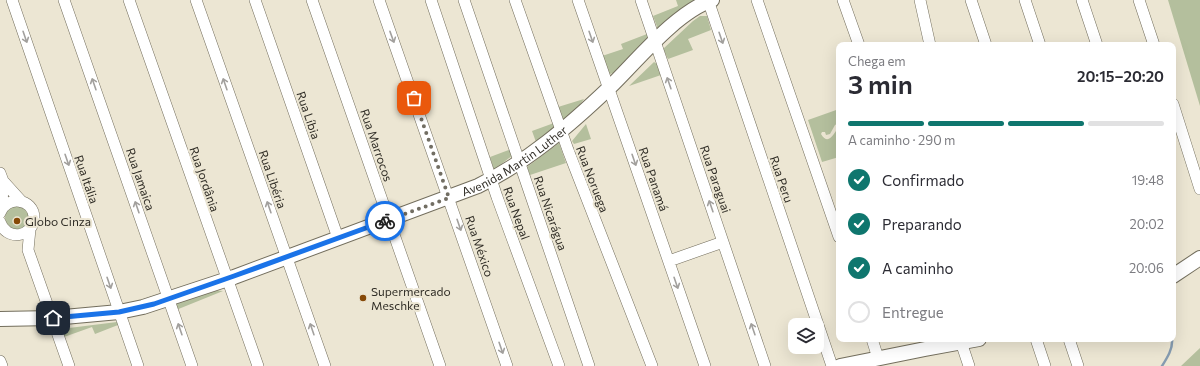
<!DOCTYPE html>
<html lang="pt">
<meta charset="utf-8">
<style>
body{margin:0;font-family:Commissioner,sans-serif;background:#f7f7f7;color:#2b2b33;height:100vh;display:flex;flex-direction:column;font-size:15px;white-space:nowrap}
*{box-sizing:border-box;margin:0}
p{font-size:13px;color:#7c7c81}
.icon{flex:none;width:22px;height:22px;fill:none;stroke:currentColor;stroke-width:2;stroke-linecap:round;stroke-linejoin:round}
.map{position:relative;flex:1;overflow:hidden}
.sheet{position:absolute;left:836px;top:42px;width:340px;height:300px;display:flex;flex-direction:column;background:#fff;border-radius:8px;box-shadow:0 4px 16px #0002}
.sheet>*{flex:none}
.buttons{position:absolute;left:788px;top:318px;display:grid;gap:8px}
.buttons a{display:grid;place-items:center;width:36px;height:36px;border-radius:8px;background:#fff;box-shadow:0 4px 16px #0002;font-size:20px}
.pin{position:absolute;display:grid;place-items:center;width:34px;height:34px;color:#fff;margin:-17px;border-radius:8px;box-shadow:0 2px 6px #0006}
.courier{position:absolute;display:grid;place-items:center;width:40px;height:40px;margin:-20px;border:3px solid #1a73e8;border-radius:50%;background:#fff;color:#222;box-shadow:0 1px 5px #0007}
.overview em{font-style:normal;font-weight:600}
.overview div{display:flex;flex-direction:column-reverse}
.overview{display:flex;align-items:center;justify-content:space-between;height:68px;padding:0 12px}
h1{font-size:26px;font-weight:600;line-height:30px}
.bar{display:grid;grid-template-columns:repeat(4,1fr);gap:6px 4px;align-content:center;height:48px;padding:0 12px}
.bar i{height:5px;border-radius:3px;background:#e1e1e2}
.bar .selected{background:#0f766e}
.bar p{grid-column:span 4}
ol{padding:0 12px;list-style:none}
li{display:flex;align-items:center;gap:12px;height:44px}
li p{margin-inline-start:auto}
li .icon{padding:4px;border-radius:50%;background:#0f766e;color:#fff;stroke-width:4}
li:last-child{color:#7c7c81}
li i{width:22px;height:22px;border:2px solid #e1e1e2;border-radius:50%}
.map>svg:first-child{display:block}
</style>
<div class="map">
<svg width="1200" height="366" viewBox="0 0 1200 366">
<rect width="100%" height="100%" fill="#ece6d3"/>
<path fill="#b4bf9d" d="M676 0H694L683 8 659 32 653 16 678 6Z
M1168 0H1200V106Z
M700 16H707L711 30 688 39 693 50 668 59 663 49 693 21Z
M647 34V41L613 73 610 74 608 72 602 56 623 49 621 44Z
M654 62 657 64 661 75 629 86Z
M584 99 575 112 562 120 558 107Z
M839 109V123L835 125 830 134 826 135 825 132H822L821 134C829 147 834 132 839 127V157L822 162 808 120Z
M554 123V127L546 135 536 142 532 131Z
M586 124 591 139 574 144 572 141Z
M559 143 566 163 530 175 527 167Z
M511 149 513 155 494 170 490 157Z
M20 205 31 215 24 230 10 229C4 219 3 218 9 208Z
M211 290 223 291 176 310 172 299Z
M117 322H118V325L95 334 92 327 64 337 61 329Z
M1200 348V366H1181Z"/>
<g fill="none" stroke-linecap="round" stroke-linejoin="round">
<path stroke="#859bb0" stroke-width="2.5" d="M1162 366C1167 358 1173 349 1172 339"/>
<g stroke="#736e5d" stroke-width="12">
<path id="minor" d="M12 0 138 366
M64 0 192 366
M129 0 258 366
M196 0 325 366
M255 0 338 238
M312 0 440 366
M379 0 507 366
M431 0 497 197 559 366
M464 0 589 366
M515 0 568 150 652 366
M578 0 705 366
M641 0 765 366
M708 0 832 366
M757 0 839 237
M843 0 859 45
M920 0 930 45
M971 0 986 45
M1025 0 1040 45
M1082 0 1097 45
M1139 0 1154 45
M1173 104 1200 189
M0 173 3 181 2 208
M3 181 22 202
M0 213C6 195 34 198 34 218 33 238 6 241 0 222
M30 229 28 250 69 366
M669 261 723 242
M872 339 878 358
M960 339 969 366
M1036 339 1045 366
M1069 339 1078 366
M0 361 2 366"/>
</g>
<g stroke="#736e5d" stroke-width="16">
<g id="major">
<path d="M1173 276 1200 258"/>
<path id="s1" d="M0 319 53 318 119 312 143 307 234 277 478 186C527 162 569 126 609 88 637 61 675 13 712 0"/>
<path d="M840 366 925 349 979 339"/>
</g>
</g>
<use href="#minor" stroke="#fff" stroke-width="11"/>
<use href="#major" stroke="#fff" stroke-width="14"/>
</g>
<defs><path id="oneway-shaft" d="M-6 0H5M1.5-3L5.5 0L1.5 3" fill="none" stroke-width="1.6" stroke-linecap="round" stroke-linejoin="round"/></defs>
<g stroke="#a2a09d">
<use href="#oneway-shaft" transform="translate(25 37) rotate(71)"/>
<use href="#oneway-shaft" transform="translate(392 37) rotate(70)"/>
<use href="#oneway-shaft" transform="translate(591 37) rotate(71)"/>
<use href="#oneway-shaft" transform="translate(721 38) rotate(71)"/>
<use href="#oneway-shaft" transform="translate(669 83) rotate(-109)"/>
<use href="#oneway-shaft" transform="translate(94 84) rotate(-109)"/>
<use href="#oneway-shaft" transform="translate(225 84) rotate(-109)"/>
<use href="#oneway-shaft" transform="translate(67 160) rotate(71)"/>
<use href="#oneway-shaft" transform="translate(634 160) rotate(71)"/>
<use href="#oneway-shaft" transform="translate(711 206) rotate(-109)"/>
<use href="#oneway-shaft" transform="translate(137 207) rotate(-109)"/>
<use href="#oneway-shaft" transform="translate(269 207) rotate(-109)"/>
<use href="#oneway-shaft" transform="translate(459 225) rotate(71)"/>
<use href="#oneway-shaft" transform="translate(109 283) rotate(71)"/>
<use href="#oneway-shaft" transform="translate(676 283) rotate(71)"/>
<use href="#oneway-shaft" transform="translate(180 329) rotate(-109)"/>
<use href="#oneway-shaft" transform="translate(312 329) rotate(-109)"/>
<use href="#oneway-shaft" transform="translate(753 329) rotate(-109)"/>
<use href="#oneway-shaft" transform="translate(501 348) rotate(71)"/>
</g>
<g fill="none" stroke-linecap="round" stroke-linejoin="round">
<path stroke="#726e63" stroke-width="4" stroke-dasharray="0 7.2" d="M385 221 449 198 414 98"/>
<path stroke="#1a73e8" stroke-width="5" d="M53 318 119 312 154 304 234 276 385 221"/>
</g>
<g fill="#864907" stroke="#ece6d3" stroke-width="1.5">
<circle cx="17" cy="221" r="4"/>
<circle cx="363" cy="298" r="4"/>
</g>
<g text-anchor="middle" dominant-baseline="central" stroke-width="4" stroke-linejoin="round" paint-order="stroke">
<g font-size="12" fill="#302d26" stroke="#ece6d3">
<text transform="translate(309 115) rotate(71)">Rua Líbia</text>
<text transform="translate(377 145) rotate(71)">Rua Marrocos</text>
<text stroke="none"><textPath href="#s1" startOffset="544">Avenida Martin Luther</textPath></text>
<text transform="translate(87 179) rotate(71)">Rua Itália</text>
<text transform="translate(141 179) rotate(71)">Rua Jamaica</text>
<text transform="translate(205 179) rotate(71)">Rua Jordânia</text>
<text transform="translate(273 179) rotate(71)">Rua Libéria</text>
<text transform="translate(593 179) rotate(69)">Rua Noruega</text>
<text transform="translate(654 179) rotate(71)">Rua Panamá</text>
<text transform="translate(716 179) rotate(71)">Rua Paraguai</text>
<text transform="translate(782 179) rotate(71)">Rua Peru</text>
<text transform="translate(517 213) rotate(70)">Rua Nepal</text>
<text transform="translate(551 213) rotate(71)">Rua Nicarágua</text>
<text transform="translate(480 246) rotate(71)">Rua México</text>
</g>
<g font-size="12" fill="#302d26" stroke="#ece6d3" text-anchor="start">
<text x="25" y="221">Globo Cinza</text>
<text x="371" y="291">Supermercado<tspan x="371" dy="14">Meschke</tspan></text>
</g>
</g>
</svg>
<div class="buttons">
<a><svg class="icon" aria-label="layers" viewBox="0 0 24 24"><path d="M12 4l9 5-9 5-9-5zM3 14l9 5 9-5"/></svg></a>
</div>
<div class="pin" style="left:414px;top:98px;background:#ea580c"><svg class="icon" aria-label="bag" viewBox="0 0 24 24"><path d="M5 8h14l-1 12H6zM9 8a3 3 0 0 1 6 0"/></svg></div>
<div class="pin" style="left:53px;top:318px;background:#1f2937"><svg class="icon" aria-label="home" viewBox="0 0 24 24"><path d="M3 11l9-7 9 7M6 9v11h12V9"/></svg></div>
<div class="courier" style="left:385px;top:221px"><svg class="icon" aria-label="bike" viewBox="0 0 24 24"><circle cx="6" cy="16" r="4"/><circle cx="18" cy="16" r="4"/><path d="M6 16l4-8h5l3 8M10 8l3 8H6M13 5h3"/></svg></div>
<section class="sheet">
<div class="overview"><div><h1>3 min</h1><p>Chega em</p></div><em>20:15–20:20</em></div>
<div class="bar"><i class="selected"></i><i class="selected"></i><i class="selected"></i><i></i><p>A caminho · 290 m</p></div>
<ol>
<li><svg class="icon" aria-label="check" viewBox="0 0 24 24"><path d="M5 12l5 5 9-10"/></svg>Confirmado<p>19:48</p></li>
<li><svg class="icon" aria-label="check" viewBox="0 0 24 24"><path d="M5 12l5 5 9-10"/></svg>Preparando<p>20:02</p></li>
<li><svg class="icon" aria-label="check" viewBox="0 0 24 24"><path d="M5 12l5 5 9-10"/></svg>A caminho<p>20:06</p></li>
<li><i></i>Entregue</li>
</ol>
</section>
</div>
